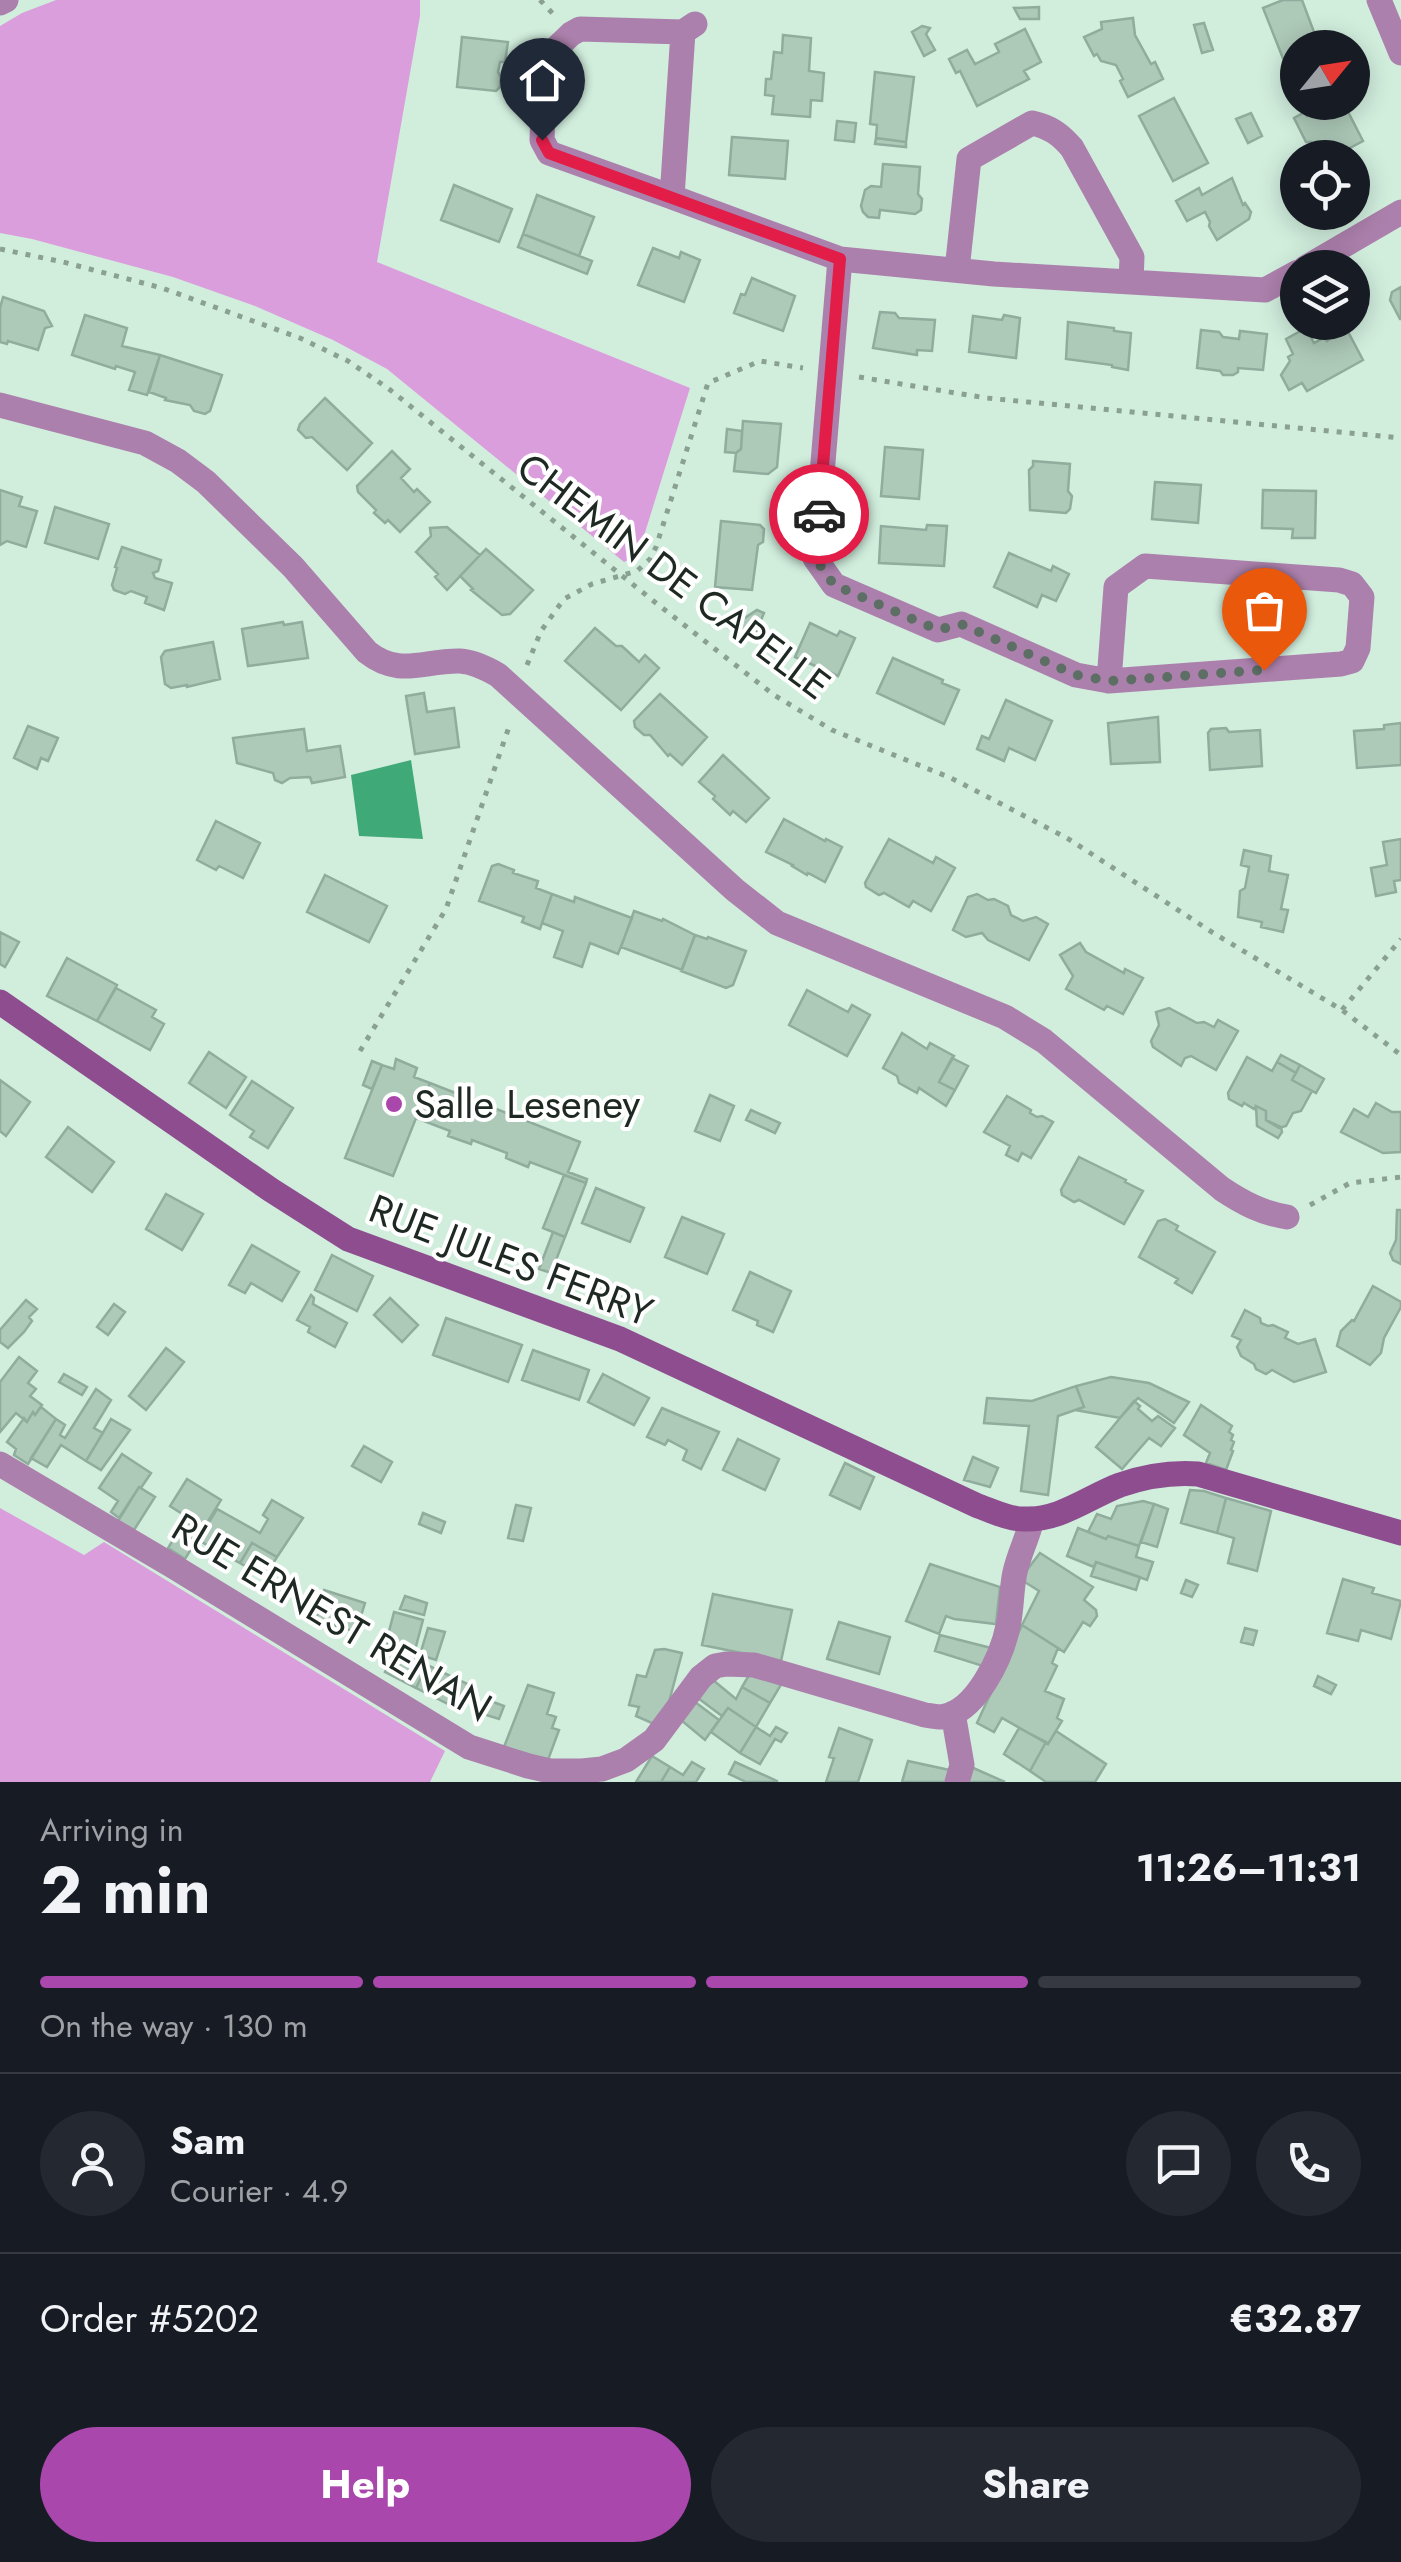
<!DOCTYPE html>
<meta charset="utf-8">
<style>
body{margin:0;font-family:Jost,sans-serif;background:#242831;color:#f1f3f6;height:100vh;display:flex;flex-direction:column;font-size:38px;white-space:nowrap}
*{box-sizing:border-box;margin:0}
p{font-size:32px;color:#9ea1a6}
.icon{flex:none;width:55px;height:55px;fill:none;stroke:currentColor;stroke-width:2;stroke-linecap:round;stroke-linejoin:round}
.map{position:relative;height:1782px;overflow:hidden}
.panel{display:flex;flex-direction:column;background:#171b24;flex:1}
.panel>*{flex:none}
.needle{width:65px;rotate:60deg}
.tools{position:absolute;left:1280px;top:30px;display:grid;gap:20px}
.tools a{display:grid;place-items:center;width:90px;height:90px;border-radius:50%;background:#171b24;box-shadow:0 5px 25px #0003;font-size:50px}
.pin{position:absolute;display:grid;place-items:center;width:85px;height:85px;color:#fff;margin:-102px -42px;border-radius:50% 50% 50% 0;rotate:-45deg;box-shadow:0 0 10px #0007}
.pin .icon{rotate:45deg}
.courier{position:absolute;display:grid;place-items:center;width:100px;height:100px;margin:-50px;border:8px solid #e11d48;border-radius:50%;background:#fff;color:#222;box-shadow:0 2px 12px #0007}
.headline em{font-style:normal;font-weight:700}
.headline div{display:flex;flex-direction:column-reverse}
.headline{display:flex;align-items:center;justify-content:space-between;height:170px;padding:0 40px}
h1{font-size:65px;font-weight:700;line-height:75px}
.bar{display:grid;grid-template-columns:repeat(4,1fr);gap:15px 10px;align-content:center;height:120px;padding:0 40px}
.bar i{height:12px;border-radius:8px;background:#363941}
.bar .on{background:#aa47ad}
.bar p{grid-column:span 4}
.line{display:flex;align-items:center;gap:25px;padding:0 40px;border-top:2px solid #363941}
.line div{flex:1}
.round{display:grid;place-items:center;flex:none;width:105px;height:105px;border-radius:52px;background:#242831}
.action{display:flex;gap:20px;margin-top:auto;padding:20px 40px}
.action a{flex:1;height:115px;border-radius:60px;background:#aa47ad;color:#fff;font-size:40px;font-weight:700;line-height:115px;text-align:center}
.action a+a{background:#242831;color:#f1f3f6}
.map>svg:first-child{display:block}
</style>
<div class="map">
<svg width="1401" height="1782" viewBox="0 0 1401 1782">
<rect width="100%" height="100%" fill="#d1eedd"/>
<path fill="#db9edc" d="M56 0H420V16L377 262 690 388 638 555 624 562 387 369 333 340 255 306 173 277 32 239 0 233V26L22 13Z
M0 1508 84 1555 104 1542 445 1751 430 1782H0Z"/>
<path fill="#3fa978" d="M411 760 423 839 359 836 351 775Z"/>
<path fill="#adc9b8" stroke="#90ac9c" stroke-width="2.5" d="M1302 0 1320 48H1298V61L1286 66 1263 8 1283 0Z
M1039 7V19H1020L1014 8Z
M1133 18 1135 35 1151 64 1155 62 1163 79 1128 97 1120 81 1123 79 1116 65 1101 61 1097 54 1094 56 1084 37 1102 29 1101 22Z
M1204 23 1213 50 1202 53 1194 25Z
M922 26 930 28 926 34 935 50 924 56 912 32Z
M1025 29 1041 62 1024 71 1029 79 977 106 960 71 956 73 949 59 967 50 975 64 999 52 995 44Z
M783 35 811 38 809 71 824 73 822 101 811 100 810 117 772 114 774 96 765 95 766 79H771L774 52 782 53Z
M462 37 508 42 505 62H500L498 72 501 77 500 87 496 91 457 87Z
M875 72 914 77 906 142 876 138 877 125 870 124Z
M1174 98 1208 163 1173 181 1139 116Z
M1333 102H1343L1363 141 1331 158H1314L1309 147 1311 142H1306L1294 118 1305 112 1307 116Z
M1251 113 1262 136 1248 143 1236 119Z
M837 121 856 123 854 142 835 140Z
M732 137 788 141 785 179 729 175Z
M876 138 906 142V147L875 144Z
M883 164 920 167 918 194 922 199 921 210 915 214 880 210 879 218 868 217 863 212 861 206 865 190 871 186 881 187Z
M1232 178 1243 205 1245 203 1251 212 1249 219 1217 240 1209 226 1210 222 1205 212 1187 221 1176 201 1199 188 1202 195Z
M454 185 512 209 499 242 441 220Z
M537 195 594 217 579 256 523 234Z
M523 234 592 261 587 274 518 247Z
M653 248 679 258 681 252 700 260 684 302 638 285Z
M752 278 795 296 783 331 734 313 741 294 745 295Z
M1401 287V319H1400L1390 300 1392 292Z
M3 297 44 311 52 326 45 328 38 350 8 341 7 344 0 342V308Z
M880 312 895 313 899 318 935 320 932 351 917 350V355L873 348Z
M85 315 127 328 122 346 160 355 147 395 129 390 135 372 116 366 115 369 72 355Z
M1004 315 1020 318 1016 358 969 352 973 316 1002 320Z
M1068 322 1114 328V331L1131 333 1128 370 1112 367V365L1066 359Z
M1345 326 1363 360 1307 391 1302 383 1289 390 1281 375 1290 361 1288 357 1293 354 1286 339 1306 328 1314 343 1325 337 1327 341 1334 336 1332 333Z
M1201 330 1219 332 1223 337 1239 339 1240 331 1267 334 1263 370 1238 368V372L1233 375H1223L1220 371 1197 368Z
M160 355 222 375 210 411 205 414 194 411 190 405 165 400 166 398 149 392Z
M325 398 372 443 347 470 312 437 306 438 298 430 300 424Z
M743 421 781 424 777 467 768 474 734 471 736 453 741 449Z
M727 429 742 431 741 449 736 453 725 452Z
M885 447 923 450 919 499 881 496Z
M392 451 410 469 401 478 414 492 417 489 430 502 400 532 388 520 385 523 374 513 376 510 358 492 357 486Z
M1033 461 1070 464 1068 491 1072 496 1070 509 1066 513 1030 510 1029 470 1033 466Z
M1155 482 1201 485 1198 523 1152 519Z
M0 490 22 497 19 506 37 511 26 547 7 541 0 545Z
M1263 490 1316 491 1315 538H1292L1293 529 1262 528Z
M55 507 109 524 98 559 45 543Z
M721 521 760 525 764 529 763 542 758 545 752 590 715 587Z
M927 525 947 526 944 566 879 563 881 526 926 530Z
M447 527 480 555 447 590 435 577 438 574 416 552 431 536 430 528Z
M122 547 161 560 158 571 153 573 155 578 172 583 164 610 145 603 147 597 131 591 125 594 114 590 112 585 117 568 115 567Z
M486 549 533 590 510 614 502 615 471 590 473 589 460 576Z
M1009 553 1051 571 1053 566 1069 574 1056 601 1042 595 1037 607 994 587Z
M757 610 764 613 753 639 729 628Z
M283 622 284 625 302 622 308 658 248 666 242 629Z
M810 623 837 636 840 631 855 638 838 676 795 657Z
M595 628 616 646H622L639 662 645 655 659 668 621 710 565 661Z
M213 642 220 679 187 687V685L171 688 165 684 161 657 165 651Z
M893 658 943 680 942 683 959 690 944 724 877 693Z
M424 693 427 712 454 708 459 747 415 754 406 696Z
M660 694 707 737 682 765 670 754 668 756 650 735H644L635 727 634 721Z
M1006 700 1052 721 1035 760 1009 748 1004 761 977 749 982 736 989 739Z
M1158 717 1160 762 1111 764 1108 723Z
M1401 723V765L1357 768 1354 731 1384 729V725Z
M28 726 58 738 48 761 41 758 37 769 14 758Z
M1226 728 1229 732 1260 730 1262 766 1210 770 1208 733 1211 729Z
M304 729 307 751 340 746 345 777 312 783 310 777 290 778 282 783 275 780 273 773 237 763 233 738Z
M723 755 769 798 746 822 733 811 730 815 713 799 715 796 699 782Z
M784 819 825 841 826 839 842 847 825 882 808 873 807 875 792 866 793 865 766 852Z
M216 821 260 843 243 878 219 866 216 870 197 860Z
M889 839 933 863 936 857 955 868 931 911 913 901 909 907 884 893 879 895 866 887 865 883Z
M1401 839V880L1394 881 1396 892 1376 896 1371 868 1387 865 1383 842Z
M1244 850 1271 856 1269 871 1288 875 1281 909 1288 910 1283 932 1261 927 1262 922 1238 917 1240 891 1245 888 1249 867 1241 865Z
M498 864 514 870 513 873 538 881 536 888 552 894 540 929 522 922 524 917 479 901 492 866Z
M325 875 387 906 369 942 307 912Z
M552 894 574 902 575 897 632 918 618 954 590 943 582 967 554 957 563 931 542 923Z
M977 894 988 900 994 899 1008 906 1011 915 1023 921 1036 917 1048 924 1029 960 988 940 982 933 966 937 953 930 968 897Z
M634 911 662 921 663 919 695 935 682 970 621 947Z
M0 932 19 942 5 967 0 964Z
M695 935 707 939 708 937 746 951 733 985 726 988 681 971Z
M1080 943 1086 952 1124 973 1125 969 1143 978 1123 1014 1107 1006 1104 1010 1066 989 1073 976 1060 955Z
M67 958 117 985 97 1021 47 996Z
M116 988 156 1010 152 1017 164 1024 150 1050 97 1021Z
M807 990 848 1012 852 1005 870 1015 847 1056 789 1025Z
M1169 1008 1197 1023 1204 1022 1214 1027 1218 1020 1238 1031 1216 1070 1191 1056 1185 1058 1181 1066 1153 1047 1151 1041 1159 1025 1156 1012Z
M902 1033 927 1049 930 1043 954 1056 939 1082 955 1090 946 1106 919 1088 917 1093 899 1083 897 1076 883 1068Z
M209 1052 246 1077 226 1108 189 1083Z
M1281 1055 1300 1065 1296 1073 1277 1062Z
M1247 1057 1272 1071 1277 1062 1296 1073 1292 1080 1312 1091 1301 1111 1293 1113 1286 1126 1279 1128 1266 1120V1111L1256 1106 1254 1109 1244 1103 1242 1106 1229 1099 1228 1093Z
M952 1058 968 1066 955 1090 939 1082Z
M396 1059 417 1068 414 1077 430 1083 393 1176 345 1158 382 1065 394 1069Z
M372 1061 382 1065 372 1089 363 1085Z
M1300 1065 1324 1079 1316 1093 1292 1080Z
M0 1080 30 1102 6 1136 0 1131Z
M252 1081 293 1108 268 1148 250 1137 254 1131 230 1115Z
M430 1083 580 1142 568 1172 587 1179 586 1183 530 1162 528 1167 506 1158 507 1153 472 1140 471 1144 448 1136 450 1131 416 1118Z
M710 1095 734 1106 720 1141 695 1131Z
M1007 1096 1031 1110 1030 1113 1037 1117 1042 1116 1053 1122 1031 1158 1022 1153 1018 1161 1006 1155 1010 1146 984 1132Z
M1376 1103 1392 1112H1401V1152L1383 1153 1341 1132 1354 1109 1368 1117Z
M1256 1106 1266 1111V1120L1281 1127 1282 1132 1278 1138 1257 1126Z
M751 1110 780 1123 775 1133 746 1120Z
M68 1127 114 1162 92 1192 46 1157Z
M1079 1157 1126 1180 1125 1182 1143 1191 1124 1224 1079 1200 1074 1202 1062 1195 1061 1190Z
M564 1175 586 1183 565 1237 543 1228Z
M596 1188 644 1208 630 1242 582 1223Z
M166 1194 203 1214 182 1250 146 1229Z
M1397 1210H1401V1264L1393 1260 1390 1253 1396 1240Z
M682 1217 724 1234 707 1274 665 1257Z
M1165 1219 1178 1226 1176 1230 1215 1252 1192 1293 1175 1283 1178 1279 1139 1257 1158 1221Z
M553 1232 565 1237 551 1273 539 1269Z
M252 1245 299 1272 282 1301 251 1283 245 1293 229 1285Z
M332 1255 373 1276 357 1311 315 1290Z
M750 1272 791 1291 773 1332 757 1325 758 1321 733 1310Z
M1373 1286 1401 1302V1307L1384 1338 1381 1353 1370 1365 1337 1346 1341 1331 1352 1320 1354 1321Z
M311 1295 314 1298 313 1304 347 1323 335 1347 308 1332 310 1327 297 1320Z
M390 1298 418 1325 402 1342 374 1315Z
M26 1300 37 1309 29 1317 32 1321 24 1332 8 1348 0 1342V1330Z
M114 1304 125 1312 108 1335 97 1327Z
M1245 1310 1260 1318 1261 1323 1268 1326 1273 1325 1288 1332 1285 1338 1298 1344 1315 1339 1326 1372 1294 1382 1272 1370 1266 1374 1256 1369 1254 1364 1241 1356 1237 1347 1241 1340 1232 1336Z
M446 1318 522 1345 508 1382 433 1355Z
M166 1348 184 1362 146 1410 129 1396Z
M533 1350 589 1370 579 1400 522 1380Z
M19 1357 37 1371 28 1383 36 1389 30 1396 42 1405 35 1415 33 1412 27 1422 16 1413 0 1432V1382Z
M64 1374 87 1387 82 1395 59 1382Z
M603 1374 649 1398 634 1425 588 1402Z
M1111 1377 1149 1383 1189 1402 1174 1423 1138 1398 1120 1418 1075 1410 1084 1407 1076 1386Z
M1076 1386 1084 1407 1058 1416 1048 1495 1021 1491 1029 1426 984 1423 987 1398 1032 1401Z
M96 1389 111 1400 94 1428 103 1433 86 1461 61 1445 47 1467 31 1458 56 1419 65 1425 60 1435 65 1438Z
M1134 1401 1140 1406 1138 1409 1152 1421 1158 1416 1175 1428 1161 1446 1149 1438 1122 1469 1096 1447Z
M1201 1405 1232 1426 1229 1432 1233 1435 1231 1440 1234 1442 1231 1450 1233 1451 1226 1470 1206 1463 1210 1453 1184 1435Z
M41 1407 56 1419 28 1464 14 1455 16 1449 7 1442 24 1418 27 1422 33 1412 35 1415Z
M662 1408 719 1432 701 1469 683 1460 687 1450 668 1440 665 1445 647 1437Z
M111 1419 130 1430 101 1470 86 1461Z
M738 1439 779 1459 765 1490 723 1470Z
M364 1446 392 1462 381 1482 352 1466Z
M122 1454 151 1473 141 1488 139 1487 119 1518 111 1512 118 1501 99 1488Z
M973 1457 998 1468 990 1487 964 1480Z
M845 1463 874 1477 860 1509 830 1495Z
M187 1479 221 1500 185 1559 168 1548 187 1517 170 1506Z
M139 1487 155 1497 134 1530 118 1521Z
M1190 1490 1204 1491 1226 1498 1217 1533 1181 1523Z
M1226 1498 1271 1511 1257 1571 1228 1563 1234 1538 1217 1533Z
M272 1500 303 1518 277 1557 252 1543 240 1563 198 1540 217 1509 260 1533 268 1519 263 1515Z
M1143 1501 1154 1504 1139 1546 1108 1536 1106 1539 1088 1532 1097 1514 1111 1519 1117 1506Z
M1154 1504 1168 1509 1157 1547 1141 1542Z
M516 1505 531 1508 523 1541 508 1538Z
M423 1513 445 1522 441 1533 419 1524Z
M1078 1528 1106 1539 1108 1536 1139 1546 1136 1557 1153 1562 1147 1580 1096 1562 1094 1567 1067 1556Z
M252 1543 277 1557 265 1577 240 1563Z
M1040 1553 1093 1587 1084 1600 1096 1610 1097 1616 1090 1626 1083 1622 1064 1652 1022 1625 1039 1591 1020 1579Z
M1096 1562 1140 1577 1136 1590 1091 1576Z
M930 1564 1000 1587 996 1624 954 1619 946 1616 939 1634 906 1621Z
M1343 1579 1374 1588 1372 1593 1401 1601 1391 1639 1361 1630 1358 1641 1327 1633Z
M1186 1580 1198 1585 1192 1597 1181 1593Z
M324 1590 365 1603 356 1632 316 1620Z
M713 1594 792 1610 781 1661 702 1645Z
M405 1596 427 1603 424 1615 400 1609Z
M394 1612 423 1620 415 1650 386 1643Z
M839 1622 890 1637 879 1674 827 1659Z
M1022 1625 1058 1648 1052 1663 1057 1666 1045 1691 1064 1699 1057 1718 1062 1721 1048 1744 1002 1718 994 1732 977 1723Z
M428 1628 445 1632 436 1660 420 1655Z
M1245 1628 1257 1631 1253 1645 1241 1642Z
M940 1635 991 1648 986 1667 935 1651Z
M664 1649 682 1653 669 1702 654 1724 636 1716 639 1707 629 1705 637 1675 646 1677 655 1650Z
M396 1650 427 1665 416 1688 385 1672Z
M427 1665 474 1687 462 1711 416 1688Z
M749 1675 782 1683 770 1703 742 1687Z
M1318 1676 1336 1685 1331 1694 1314 1686Z
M713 1680 736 1699 742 1687 770 1703 756 1727 728 1708 722 1716 698 1698Z
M528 1685 554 1693 547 1714 556 1717 552 1728 559 1730 548 1760 504 1747Z
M488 1700 504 1706 499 1719 483 1714Z
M695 1702 719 1720 705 1740 681 1720Z
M728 1708 756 1727 740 1753 711 1732Z
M756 1727 770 1736 776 1727 787 1733 781 1742 775 1739 760 1764 740 1753Z
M839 1728 872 1740 858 1782H826L834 1758 829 1757Z
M1019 1728 1046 1742 1030 1771 1004 1754Z
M1056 1731 1106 1764 1095 1782H1046L1030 1771 1046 1742 1048 1744Z
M652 1756 670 1767 661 1782H636Z
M908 1761 954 1771 950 1782H902Z
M692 1762 704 1769 696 1782H661L670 1767 683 1775Z
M735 1762 777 1781V1782H746L729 1774Z
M971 1767 1005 1782H965Z"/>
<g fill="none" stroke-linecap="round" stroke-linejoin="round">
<path stroke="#8aa093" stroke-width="5" stroke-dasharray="5 8" stroke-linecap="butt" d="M540 0 555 16
M0 249 63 262 162 288 300 338 348 361 389 389 656 603 774 695 832 730 951 778 1067 838 1215 934 1342 1010 1401 1055
M859 377 986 398 1401 438
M527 665 541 631 564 599 592 584 637 571 650 559 656 547 708 383 760 361 803 368
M1342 1010 1401 939
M360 1051 446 909 510 724
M1310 1205 1350 1183 1401 1177"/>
<path stroke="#ac80ac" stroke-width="25" d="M1379 0 1401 53
M0 3 6 0
M695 24 683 32 672 197 840 259 994 274 1265 290 1298 272
M672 197 549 153 542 140 545 59 571 34 580 29 683 32
M840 259 815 558 834 585 938 630 961 624 1076 675 1109 681 1341 664 1352 661 1358 648 1362 597 1352 584 1339 580 1145 566 1116 587 1109 681
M1305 268 1401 212
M957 270 969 159 1032 123C1050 127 1060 134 1072 148L1132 257 1131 281
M0 405 145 443 178 461 206 482 293 567 367 652C400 678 423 660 460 661 474 662 486 668 498 675L735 890 777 923 1005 1017 1044 1041 1222 1189C1243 1203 1262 1213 1287 1217
M0 1464 171 1565 469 1747 528 1766 550 1771H582L602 1769 626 1760 654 1740 701 1677 715 1666 726 1664 754 1665 925 1715C931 1716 936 1717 941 1717 976 1713 1002 1656 1008 1626 1012 1609 1011 1590 1015 1572 1019 1554 1028 1537 1032 1519
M953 1713 962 1765 957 1782"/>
<path stroke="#8d4d8f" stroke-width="25" d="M0 1002 271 1190 348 1239 620 1339 978 1506C993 1511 1008 1519 1023 1519 1060 1521 1088 1497 1120 1485 1146 1476 1171 1472 1198 1474L1401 1533"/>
</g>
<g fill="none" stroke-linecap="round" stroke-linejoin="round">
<path stroke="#5d6e64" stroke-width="10" stroke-dasharray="0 18" d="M819 514 815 558 834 585 938 630 961 624 1076 675 1110 681 1264 670"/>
<path stroke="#e11d48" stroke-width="12" d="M542 140 549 153 840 259 819 514"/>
</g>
<circle fill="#aa47ad" stroke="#fff" stroke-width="4" cx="394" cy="1104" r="10"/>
<g text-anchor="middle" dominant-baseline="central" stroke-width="8" stroke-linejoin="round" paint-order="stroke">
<g font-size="40" fill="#1f2923" stroke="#fff">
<text transform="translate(674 576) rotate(37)">CHEMIN DE CAPELLE</text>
<text transform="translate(511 1260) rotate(21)">RUE JULES FERRY</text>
<text transform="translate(332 1617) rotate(31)">RUE ERNEST RENAN</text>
</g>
<g font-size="40" fill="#1f2923" stroke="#fff" text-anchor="start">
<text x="414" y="1104">Salle Leseney</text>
</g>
</g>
</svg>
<div class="tools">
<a><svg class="needle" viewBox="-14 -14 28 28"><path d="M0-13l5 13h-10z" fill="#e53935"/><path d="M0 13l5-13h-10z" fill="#9ea1a6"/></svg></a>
<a><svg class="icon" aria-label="locate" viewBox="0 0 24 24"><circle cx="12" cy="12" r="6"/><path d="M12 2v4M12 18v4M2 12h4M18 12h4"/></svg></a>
<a><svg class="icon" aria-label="layers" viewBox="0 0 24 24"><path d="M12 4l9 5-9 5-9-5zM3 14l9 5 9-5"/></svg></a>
</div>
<div class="pin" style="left:1264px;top:670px;background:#ea580c"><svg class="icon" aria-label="bag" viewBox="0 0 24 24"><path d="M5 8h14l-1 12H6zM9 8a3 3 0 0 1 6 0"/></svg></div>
<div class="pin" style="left:542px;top:140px;background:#1f2937"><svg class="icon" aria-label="home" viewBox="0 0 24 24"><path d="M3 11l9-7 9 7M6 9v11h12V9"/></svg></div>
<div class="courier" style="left:819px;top:514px"><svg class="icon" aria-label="car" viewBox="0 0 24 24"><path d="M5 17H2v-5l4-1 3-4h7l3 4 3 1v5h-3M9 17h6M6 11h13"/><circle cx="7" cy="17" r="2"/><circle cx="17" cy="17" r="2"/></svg></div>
</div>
<section class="panel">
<div class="headline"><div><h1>2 min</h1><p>Arriving in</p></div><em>11:26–11:31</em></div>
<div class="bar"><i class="on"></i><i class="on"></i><i class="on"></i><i></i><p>On the way · 130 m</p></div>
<div class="line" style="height:180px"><a class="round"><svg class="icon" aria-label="person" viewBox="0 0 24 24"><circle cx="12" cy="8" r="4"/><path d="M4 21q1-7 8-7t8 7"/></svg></a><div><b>Sam</b><p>Courier · 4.9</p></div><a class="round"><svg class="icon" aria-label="chat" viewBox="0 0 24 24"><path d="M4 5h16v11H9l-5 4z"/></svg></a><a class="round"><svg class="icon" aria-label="phone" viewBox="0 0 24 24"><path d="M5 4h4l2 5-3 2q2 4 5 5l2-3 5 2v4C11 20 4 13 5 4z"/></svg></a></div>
<div class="line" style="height:130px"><div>Order #5202</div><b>€32.87</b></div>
<div class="action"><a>Help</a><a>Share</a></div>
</section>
